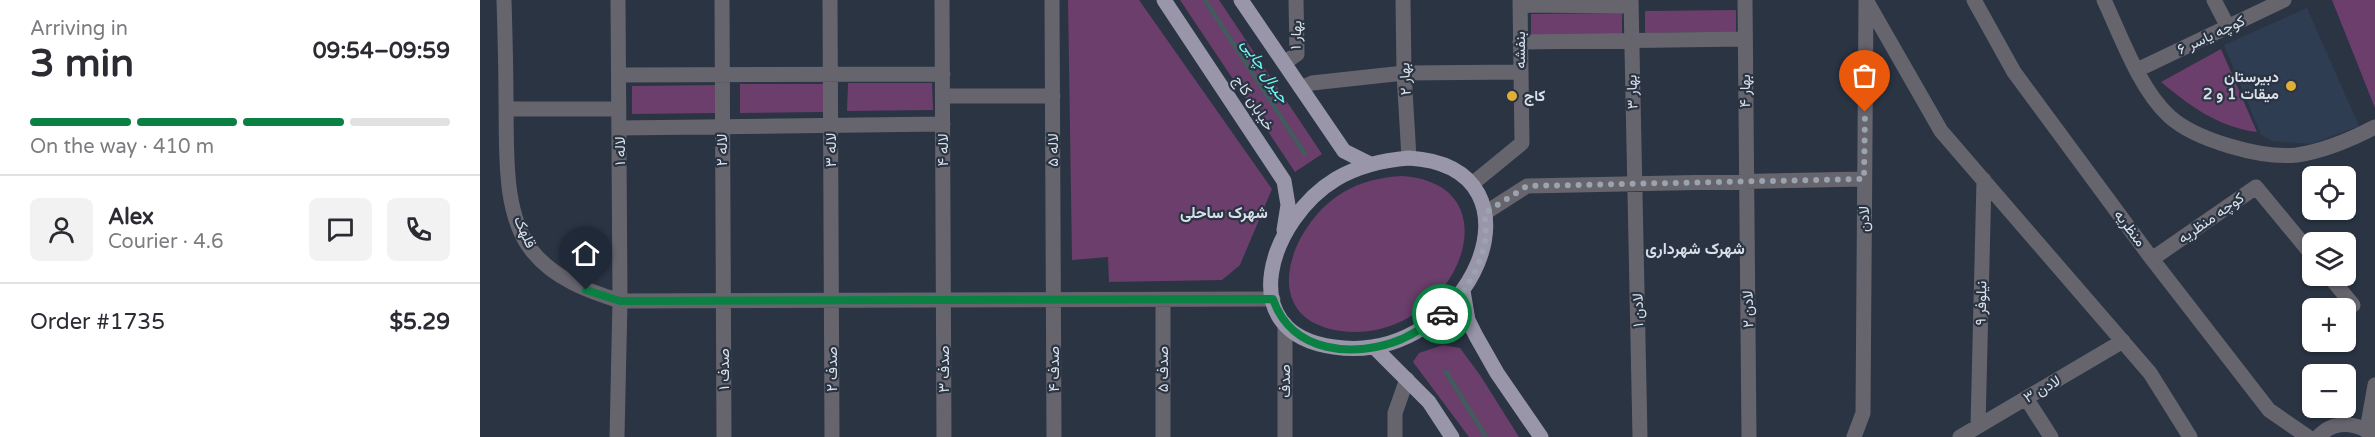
<!DOCTYPE html>
<meta charset="utf-8">
<style>
body{margin:0;font-family:"Varela Round",Vazirmatn,sans-serif;background:#f2f2f3;color:#2b2b33;height:100vh;display:flex;flex-direction:column;font-size:22px;white-space:nowrap}
*{box-sizing:border-box;margin:0}
p{font-size:20px;color:#7c7c81}
.icon{flex:none;width:33px;height:33px;fill:none;stroke:currentColor;stroke-width:2;stroke-linecap:round;stroke-linejoin:round}
.map{position:relative;flex:1;overflow:hidden}
.sheet{display:flex;flex-direction:column;background:#fff;width:480px}
.sheet>*{flex:none}
.controls{position:absolute;left:1822px;top:166px;display:grid;gap:12px}
.controls a{display:grid;place-items:center;width:54px;height:54px;border-radius:9px;background:#fff;box-shadow:0 2px 4px #0004;font-size:30px}
.pin{position:absolute;display:grid;place-items:center;width:51px;height:51px;color:#fff;margin:-62px -26px;border-radius:50% 50% 50% 0;rotate:-45deg;box-shadow:0 0 6px #0007}
.pin .icon{rotate:45deg}
.courier{position:absolute;display:grid;place-items:center;width:60px;height:60px;margin:-30px;border:4px solid #0b8043;border-radius:50%;background:#fff;color:#222;box-shadow:0 2px 8px #0007}
.headline em{font-style:normal;font-weight:800}
.headline div{display:flex;flex-direction:column-reverse}
.headline{display:flex;align-items:center;justify-content:space-between;height:102px;padding:0 30px}
h1{font-size:39px;font-weight:800;line-height:45px}
.bar{display:grid;grid-template-columns:repeat(4,1fr);gap:9px 6px;align-content:center;height:72px;padding:0 30px}
.bar i{height:8px;border-radius:4px;background:#e1e1e2}
.bar .selected{background:#0b8043}
.bar p{grid-column:span 4}
.line{display:flex;align-items:center;gap:15px;padding:0 30px;border-top:2px solid #e1e1e2}
.line div{flex:1}
.round{display:grid;place-items:center;flex:none;width:63px;height:63px;border-radius:9px;background:#f2f2f3}
main{display:flex;flex:1;min-height:0}
.map>svg:first-child{display:block}
</style>
<main>
<section class="sheet">
<div class="headline"><div><h1>3 min</h1><p>Arriving in</p></div><em>09:54–09:59</em></div>
<div class="bar"><i class="selected"></i><i class="selected"></i><i class="selected"></i><i></i><p>On the way · 410 m</p></div>
<div class="line" style="height:108px"><a class="round"><svg class="icon" aria-label="person" viewBox="0 0 24 24"><circle cx="12" cy="8" r="4"/><path d="M4 21q1-7 8-7t8 7"/></svg></a><div><b>Alex</b><p>Courier · 4.6</p></div><a class="round"><svg class="icon" aria-label="chat" viewBox="0 0 24 24"><path d="M4 5h16v11H9l-5 4z"/></svg></a><a class="round"><svg class="icon" aria-label="phone" viewBox="0 0 24 24"><path d="M5 4h4l2 5-3 2q2 4 5 5l2-3 5 2v4C11 20 4 13 5 4z"/></svg></a></div>
<div class="line" style="height:78px"><div>Order #1735</div><b>$5.29</b></div>
</section>
<div class="map">
<svg width="1895" height="437" viewBox="0 0 1895 437">
<rect width="100%" height="100%" fill="#2a3443"/>
<path fill="#2f3d52" d="M1827 8 1879 126 1831 144 1793 141 1781 135 1744 45Z"/>
<path fill="#6b3e6c" d="M588 0H659L792 189 760 265 742 280 629 282 628 257 592 260Z
M700 0H739L842 154 815 172Z
M1852 0H1895V108Z
M1256 10V32L1165 33V11Z
M1142 13V35L1051 36V14Z
M1741 49 1777 132C1738 127 1710 106 1681 82Z
M368 83H452L453 110 367 111Z
M260 84H345V112L260 113Z
M237 85V113L152 114V86Z
M922 176C1042 184 972 346 861 331 775 319 810 225 862 193 880 182 901 177 922 176Z
M963 345 980 348 1000 375 1039 437H989L933 362 939 353Z"/>
<g fill="none" stroke-linecap="round" stroke-linejoin="round">
<path stroke="#425b5d" stroke-width="4.5" d="M725 0 825 154
M966 372 1006 437"/>
<path stroke="#66656e" stroke-width="15" d="M24 0C25 34 26 67 26 101 27 147 22 215 53 252 75 279 108 291 140 301L793 299
M242 0 244 437
M350 0 352 437
M462 0 464 437
M572 0 574 437
M923 0 924 73 929 158
M1151 0 1160 437
M1265 0 1269 437
M1386 0 1461 131 1670 373 1710 437
M1494 0 1534 72 1672 259 1789 410 1828 437
M1624 0C1641 36 1659 88 1689 116 1715 140 1782 159 1817 155 1844 151 1872 139 1895 127
M1734 0 1748 27
M1040 5 1151 6
M1040 42 1265 39
M804 63 817 54 816 0
M1657 70 1804 0
M139 75 463 74
M821 88 832 83 924 73 1040 72
M463 96H573
M34 109H139
M140 128 463 124
M992 184 1042 143 1040 0
M1005 213 1047 186 1384 179
M1672 259 1776 187 1833 256
M1849 276 1873 305
M683 300V437
M1546 398 1571 437
M1498 426 1504 180
M1887 430 1895 385
M137 437 140 301 138 0
M805 437V324
M915 437V413L927 379
M1374 437 1383 413 1386 1
M1480 437 1643 341
M1838 437C1855 419 1878 422 1895 437"/>
<path stroke="#9896a8" stroke-width="15" d="M684 0 804 181 808 205 804 230
M761 0 864 151 890 164
M929 158C1076 167 990 367 854 347 750 333 791 218 856 179 878 166 904 160 929 158Z
M983 291 988 320 996 336 1017 373 1061 437
M894 347 949 402 972 437"/>
</g>
<g fill="none" stroke-linecap="round" stroke-linejoin="round">
<path stroke="#9ba3ae" stroke-width="6" stroke-dasharray="0 10.8" d="M962 314C981 299 999 271 1004 246 1007 236 1005 223 1005 213L1047 186 1384 179 1385 112"/>
<path stroke="#0b8043" stroke-width="8" d="M106 290 140 301 793 299C811 353 875 359 922 339 937 332 949 324 962 314"/>
</g>
<g fill="#dfb034" stroke="#2a3443" stroke-width="2">
<circle cx="1811" cy="86" r="6"/>
<circle cx="1032" cy="96" r="6"/>
</g>
<g text-anchor="middle" dominant-baseline="central" stroke-width="4.5" stroke-linejoin="round" paint-order="stroke">
<g font-size="15" fill="#d8dfe8" stroke="#2a3443">
<text transform="translate(816 35) rotate(-88)">بهار ۱</text>
<text transform="translate(1731 35) rotate(-25)">کوچه یاسر ۶</text>
<text transform="translate(1040 50) rotate(-90)">بنفشه</text>
<text transform="translate(925 79) rotate(-93)">بهار ۲</text>
<text transform="translate(1265 91) rotate(-90)">بهار ۴</text>
<text transform="translate(1152 92) rotate(-92)">بهار ۳</text>
<text transform="translate(774 103) rotate(57)">خیابان کاج</text>
<text transform="translate(242 150) rotate(-90)">لاله ۲</text>
<text transform="translate(351 150) rotate(-90)">لاله ۳</text>
<text transform="translate(463 150) rotate(-90)">لاله ۴</text>
<text transform="translate(573 150) rotate(-90)">لاله ۵</text>
<text transform="translate(140 151) rotate(-90)">لاله ۱</text>
<text transform="translate(1731 218) rotate(-35)">کوچه منظریه</text>
<text transform="translate(1384 219) rotate(-90)">لادن</text>
<text transform="translate(1650 228) rotate(53)">منظریه</text>
<text transform="translate(45 232) rotate(65)">قلهک</text>
<text transform="translate(1501 303) rotate(-89)">نیلوفر ۹</text>
<text transform="translate(1268 309) rotate(-91)">لادن ۲</text>
<text transform="translate(1158 310) rotate(-91)">لادن ۱</text>
<text transform="translate(244 369) rotate(-90)">صدف ۱</text>
<text transform="translate(352 369) rotate(-90)">صدف ۲</text>
<text transform="translate(464 369) rotate(-90)">صدف ۳</text>
<text transform="translate(574 369) rotate(-90)">صدف ۴</text>
<text transform="translate(683 369) rotate(-90)">صدف ۵</text>
<text transform="translate(805 381) rotate(-90)">صدف</text>
<text transform="translate(1562 389) rotate(-30)">لادن ۳</text>
</g>
<g font-size="15" font-weight="bold" fill="#d8dfe8" stroke="#2a3443" text-anchor="end">
<text x="1799" y="77">دبیرستان<tspan x="1799" dy="17">میقات 1 و 2</tspan></text>
<text x="1044" y="96" text-anchor="start">کاج</text>
</g>
<g font-size="16" font-style="italic" fill="#6efcf3" stroke="#2a3443">
<text transform="translate(785 71) rotate(57)">جیرال چایی</text>
</g>
<g font-size="16" font-weight="bold" fill="#d8dfe8" stroke="#2a3443">
<text x="744" y="213">شهرک ساحلی</text>
<text x="1215" y="249">شهرک شهرداری</text>
</g>
</g>
</svg>
<div class="controls">
<a><svg class="icon" aria-label="locate" viewBox="0 0 24 24"><circle cx="12" cy="12" r="6"/><path d="M12 2v4M12 18v4M2 12h4M18 12h4"/></svg></a>
<a><svg class="icon" aria-label="layers" viewBox="0 0 24 24"><path d="M12 4l9 5-9 5-9-5zM3 14l9 5 9-5"/></svg></a>
<a>+</a>
<a>−</a>
</div>
<div class="pin" style="left:1385px;top:112px;background:#ea580c"><svg class="icon" aria-label="bag" viewBox="0 0 24 24"><path d="M5 8h14l-1 12H6zM9 8a3 3 0 0 1 6 0"/></svg></div>
<div class="pin" style="left:106px;top:290px;background:#1f2937"><svg class="icon" aria-label="home" viewBox="0 0 24 24"><path d="M3 11l9-7 9 7M6 9v11h12V9"/></svg></div>
<div class="courier" style="left:962px;top:314px"><svg class="icon" aria-label="car" viewBox="0 0 24 24"><path d="M5 17H2v-5l4-1 3-4h7l3 4 3 1v5h-3M9 17h6M6 11h13"/><circle cx="7" cy="17" r="2"/><circle cx="17" cy="17" r="2"/></svg></div>
</div>
</main>
